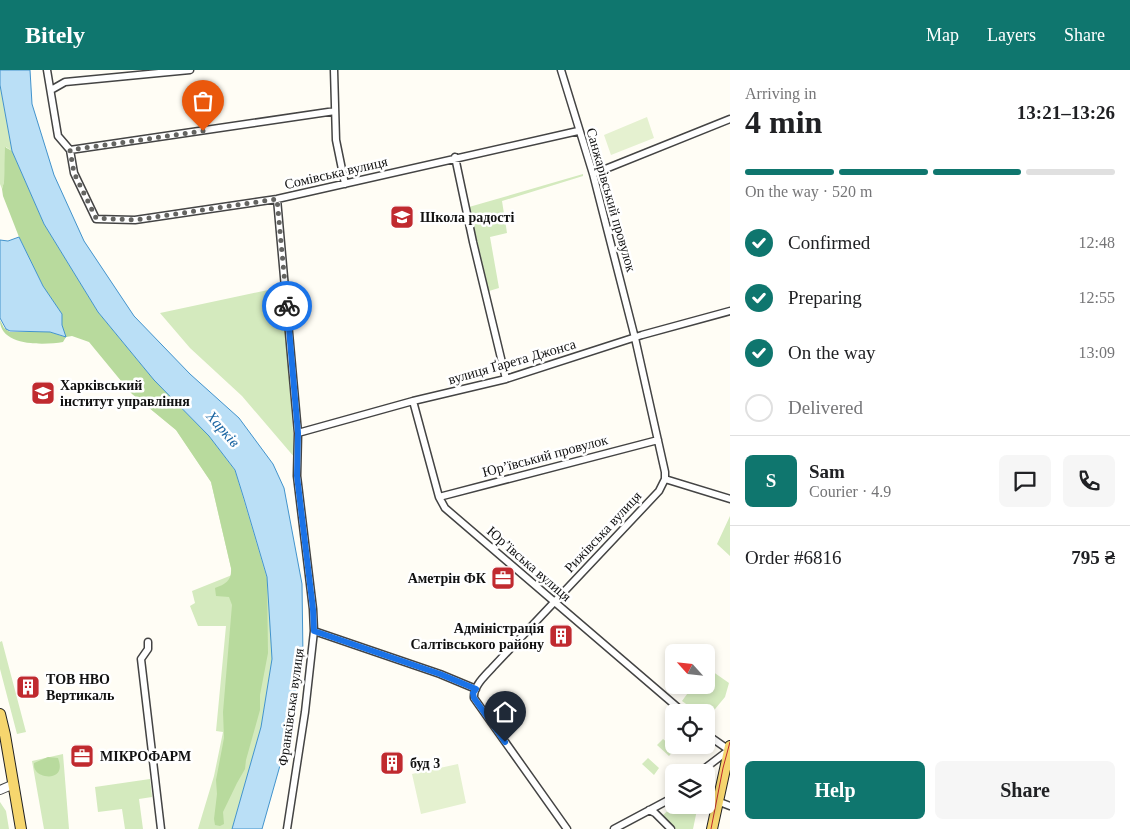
<!DOCTYPE html>
<meta charset="utf-8">
<style>
body{margin:0;font-family:Georgia,serif;background:#f6f6f6;color:#202124;height:100vh;display:flex;flex-direction:column;font-size:19px;white-space:nowrap}
*{box-sizing:border-box;margin:0}
p{font-size:16px;color:#757577}
.icon{flex:none;width:28px;height:28px;fill:none;stroke:currentColor;stroke-width:2;stroke-linecap:round;stroke-linejoin:round}
.map{position:relative;flex:1;overflow:hidden}
.side{display:flex;flex-direction:column;background:#fff;width:400px}
.side>*{flex:none}
.needle{width:32px;rotate:297deg}
.fabs{position:absolute;left:665px;top:574px;display:grid;gap:10px}
.fabs a{display:grid;place-items:center;width:50px;height:50px;border-radius:8px;background:#fff;box-shadow:0 2px 8px #0003;font-size:25px}
.pin{position:absolute;display:grid;place-items:center;width:42px;height:42px;color:#fff;margin:-51px -21px;border-radius:50% 50% 50% 0;rotate:-45deg;box-shadow:0 0 5px #0007}
.pin .icon{rotate:45deg}
.courier{position:absolute;display:grid;place-items:center;width:50px;height:50px;margin:-25px;border:4px solid #1a73e8;border-radius:50%;background:#fff;color:#222;box-shadow:0 1px 6px #0007}
.headline em{font-style:normal;font-weight:700}
.headline div{display:flex;flex-direction:column-reverse}
.headline{display:flex;align-items:center;justify-content:space-between;height:85px;padding:0 15px}
h1{font-size:32px;font-weight:700;line-height:38px}
.bar{display:grid;grid-template-columns:repeat(4,1fr);gap:8px 5px;align-content:center;height:60px;padding:0 15px}
.bar i{height:6px;border-radius:4px;background:#e0e0e0}
.bar .current{background:#0f766e}
.bar p{grid-column:span 4}
.line{display:flex;align-items:center;gap:12px;padding:0 15px;border-top:1px solid #e0e0e0}
.line div{flex:1}
.round{display:grid;place-items:center;flex:none;width:52px;height:52px;border-radius:8px;background:#f6f6f6}
ol{padding:0 15px;list-style:none}
li{display:flex;align-items:center;gap:15px;height:55px}
li p{margin-inline-start:auto}
li .icon{padding:5px;border-radius:50%;background:#0f766e;color:#fff;stroke-width:4}
li:last-child{color:#757577}
li i{width:28px;height:28px;border:2px solid #e0e0e0;border-radius:50%}
.button{display:flex;gap:10px;margin-top:auto;padding:10px 15px}
.button a{flex:1;height:58px;border-radius:8px;background:#0f766e;color:#fff;font-size:20px;font-weight:700;line-height:58px;text-align:center}
.button a+a{background:#f6f6f6;color:#202124}
header{display:flex;align-items:center;gap:30px;box-sizing:border-box;height:70px;padding:0 25px;background:#0f766e;color:#fff}
header strong{font-size:24px}
nav{display:flex;gap:28px;margin-inline-start:auto;font-size:18px}
main{display:flex;flex:1;min-height:0}
.map>svg:first-child{display:block}
</style>
<header>
<strong>Bitely</strong>
<nav><a>Map</a><a>Layers</a><a>Share</a></nav>
</header>
<main>
<div class="map">
<svg width="730" height="759" viewBox="0 0 730 759">
<rect width="100%" height="100%" fill="#fffdf5"/>
<path fill="#d4eabe" d="M0 15 12 81 6 77 4 112 2 119 0 114Z
M583 104V106L502 131 507 163 490 167 499 218 489 221 469 137Z
M282 217 295 388 242 326 190 278 160 243Z
M131 323 209 366 235 400 267 507 272 589 261 657 232 759H198L214 706 223 662 216 661 226 556H198L190 536 195 533 192 521 232 505 231 498 211 412 176 360Z
M730 446V486L717 474Z
M2 571 26 662 17 664 0 599V572Z
M709 599 729 613 725 627 706 650V642H697L682 631 690 620 695 624 702 615H706V610L710 604 707 601Z
M663 669 675 679 669 686 657 675Z
M63 684 69 759H44L32 691Z
M648 688 659 698 654 705 642 694Z
M150 709 152 727 139 729 143 759H125L122 739 98 742 95 717Z
M0 732 6 741 9 759H0Z
M674 735H698L693 759H676L662 746Z"/>
<path fill="#b8da9d" d="M5 77 12 81 44 154 98 242 154 310 209 366 235 401 267 509 268 583 260 625V640L246 690 245 699 237 713 223 742 224 754 220 756 215 755 214 749 217 724 216 710 224 668 223 642 232 535 229 527 216 526 215 518C226 514 232 510 231 498L211 412 176 360 131 323 89 272 72 266 66 267 63 272C45 275 0 277 0 250L4 258 10 262H50L65 267 62 255V244L43 216 19 167 3 126 2 119 4 112Z
M48 687 58 688C67 712 40 708 36 701 34 699 34 696 34 693Z"/>
<path fill="#e5f1d0" d="M647 47 654 68 611 85 604 65Z
M458 694 466 733 421 744 412 704Z"/>
<path fill="#badff6" stroke="#4293cc" d="M0 0H30L32 34 54 105 84 171 134 246 190 304 239 348 273 394 284 418 302 514 303 588 296 639 262 759H232L261 657 272 589 267 507 244 429 235 400 209 366 154 310 98 242 44 154 12 81 0 15Z
M19 167 43 216 62 244V255L66 267 50 262 10 261 6 259 0 248V170L8 171Z"/>
<g fill="none" stroke-linecap="round" stroke-linejoin="round">
<g stroke="#444" stroke-width="9">
<path id="minor" d="M47 0 58 66 70 80 74 103 96 149 135 150 277 129 578 61
M334 0 336 70 345 114
M561 0 593 104 635 268 665 402V409L659 421 493 597C485 606 473 616 474 628L567 759
M51 20 65 12 190 0
M70 80 335 41
M455 87 473 172 506 309
M593 104 730 49
M277 129 298 363 297 406 313 539 314 561 305 642 287 759
M413 331 439 427 445 438 683 642
M298 363 413 331 506 309 642 265 730 241
M665 409 730 429
M439 427 658 370
M314 561 440 604 476 619
M148 572V579L141 589 161 759
M700 702 729 680 706 664
M717 731 730 736
M649 740 655 743 671 759
M614 759 674 727"/>
</g>
<g stroke="#444" stroke-width="10">
<path id="tertiary" d="M0 720 14 714"/>
</g>
<g stroke="#222" stroke-width="12">
<path id="primary" d="M0 644 5 665 21 759
M712 759 730 676"/>
</g>
<use href="#minor" stroke="#fff" stroke-width="6"/>
<use href="#tertiary" stroke="#fff" stroke-width="8"/>
<use href="#primary" stroke="#f6d66e" stroke-width="10"/>
<path stroke="#c02a2f" stroke-width="1" d="M711 759 723 698 730 672"/>
</g>
<g fill="none" stroke-linecap="round" stroke-linejoin="round">
<path stroke="#646461" stroke-width="5" stroke-dasharray="0 9" d="M203 61 70 80 74 103 96 148 135 150 277 129 287 236"/>
<path stroke="#1a73e8" stroke-width="6" d="M287 236 298 363 297 406 313 539 314 561 440 604 476 619 473 623 474 628 505 672"/>
</g>
<defs>
<g id="school-square" transform="scale(1.25)"><rect x="-9" y="-9" width="18" height="18" rx="4" fill="#c02a2f" stroke="#fff"/><path d="M0-5L7-2L0 1L-7-2ZM-4 1L0 2.5L4 1V4Q0 6-4 4Z" fill="#fff"/></g>
<g id="university-square" transform="scale(1.25)"><rect x="-9" y="-9" width="18" height="18" rx="4" fill="#c02a2f" stroke="#fff"/><path d="M0-5L7-2L0 1L-7-2ZM-4 1L0 2.5L4 1V4Q0 6-4 4Z" fill="#fff"/></g>
<g id="office-square" transform="scale(1.25)"><rect x="-9" y="-9" width="18" height="18" rx="4" fill="#c02a2f" stroke="#fff"/><path d="M-6-3h4V-5.5h4V-3h4V5H-6ZM-1-4.5V-3h2v-1.5ZM-6 0V1H6V0Z" fill="#fff"/></g>
<g id="building-square" transform="scale(1.25)"><rect x="-9" y="-9" width="18" height="18" rx="4" fill="#c02a2f" stroke="#fff"/><path d="M-4-6H4V6H1V3H-1V6H-4ZM-2.5-4.3h1.7v1.8h-1.7ZM.8-4.3h1.7v1.8H.8ZM-2.5-1h1.7V.8h-1.7ZM.8-1h1.7V.8H.8Z" fill="#fff"/></g>
</defs>
<g fill-rule="evenodd">
<use href="#school-square" x="402" y="147"/>
<use href="#university-square" x="43" y="323"/>
<use href="#office-square" x="503" y="508"/>
<use href="#building-square" x="561" y="566"/>
<use href="#building-square" x="28" y="617"/>
<use href="#office-square" x="82" y="686"/>
<use href="#building-square" x="392" y="693"/>
</g>
<g text-anchor="middle" dominant-baseline="central" stroke-width="5" stroke-linejoin="round" paint-order="stroke">
<g font-size="14" fill="#111" stroke="#fff">
<text transform="translate(336 103) rotate(-13)">Сомівська вулиця</text>
<text transform="translate(611 130) rotate(74)">Санжарівський провулок</text>
<text transform="translate(512 292) rotate(-16)">вулиця Ґарета Джонса</text>
<text transform="translate(545 386) rotate(-15)">Юр’ївський провулок</text>
<text transform="translate(603 462) rotate(-47)">Рижівська вулиця</text>
<text transform="translate(529 494) rotate(41)">Юр’ївська вулиця</text>
<text transform="translate(291 637) rotate(-82)">Франківська вулиця</text>
</g>
<g font-size="14" font-weight="bold" fill="#111" stroke="#fff" text-anchor="start">
<text x="420" y="147">Школа радості</text>
<text x="60" y="315">Харківський<tspan x="60" dy="16">інститут управління</tspan></text>
<text x="486" y="508" text-anchor="end">Аметрін ФК</text>
<text x="544" y="558" text-anchor="end">Адміністрація<tspan x="544" dy="16">Салтівського району</tspan></text>
<text x="46" y="609">ТОВ НВО<tspan x="46" dy="16">Вертикаль</tspan></text>
<text x="100" y="686">МІКРОФАРМ</text>
<text x="410" y="693">буд 3</text>
</g>
<g font-size="15" font-style="italic" fill="#1a65a2" stroke="#fff">
<text transform="translate(223 359) rotate(49)">Харків</text>
</g>
</g>
</svg>
<div class="fabs">
<a><svg class="needle" viewBox="-14 -14 28 28"><path d="M0-13l5 13h-10z" fill="#e53935"/><path d="M0 13l5-13h-10z" fill="#757577"/></svg></a>
<a><svg class="icon" aria-label="locate" viewBox="0 0 24 24"><circle cx="12" cy="12" r="6"/><path d="M12 2v4M12 18v4M2 12h4M18 12h4"/></svg></a>
<a><svg class="icon" aria-label="layers" viewBox="0 0 24 24"><path d="M12 4l9 5-9 5-9-5zM3 14l9 5 9-5"/></svg></a>
</div>
<div class="pin" style="left:203px;top:61px;background:#ea580c"><svg class="icon" aria-label="bag" viewBox="0 0 24 24"><path d="M5 8h14l-1 12H6zM9 8a3 3 0 0 1 6 0"/></svg></div>
<div class="pin" style="left:505px;top:672px;background:#1f2937"><svg class="icon" aria-label="home" viewBox="0 0 24 24"><path d="M3 11l9-7 9 7M6 9v11h12V9"/></svg></div>
<div class="courier" style="left:287px;top:236px"><svg class="icon" aria-label="bike" viewBox="0 0 24 24"><circle cx="6" cy="16" r="4"/><circle cx="18" cy="16" r="4"/><path d="M6 16l4-8h5l3 8M10 8l3 8H6M13 5h3"/></svg></div>
</div>
<section class="side">
<div class="headline"><div><h1>4 min</h1><p>Arriving in</p></div><em>13:21–13:26</em></div>
<div class="bar"><i class="current"></i><i class="current"></i><i class="current"></i><i></i><p>On the way · 520 m</p></div>
<ol>
<li><svg class="icon" aria-label="check" viewBox="0 0 24 24"><path d="M5 12l5 5 9-10"/></svg>Confirmed<p>12:48</p></li>
<li><svg class="icon" aria-label="check" viewBox="0 0 24 24"><path d="M5 12l5 5 9-10"/></svg>Preparing<p>12:55</p></li>
<li><svg class="icon" aria-label="check" viewBox="0 0 24 24"><path d="M5 12l5 5 9-10"/></svg>On the way<p>13:09</p></li>
<li><i></i>Delivered</li>
</ol>
<div class="line" style="height:90px"><b class="round" style="background:#0f766e;color:#fff">S</b><div><b>Sam</b><p>Courier · 4.9</p></div><a class="round"><svg class="icon" aria-label="chat" viewBox="0 0 24 24"><path d="M4 5h16v11H9l-5 4z"/></svg></a><a class="round"><svg class="icon" aria-label="phone" viewBox="0 0 24 24"><path d="M5 4h4l2 5-3 2q2 4 5 5l2-3 5 2v4C11 20 4 13 5 4z"/></svg></a></div>
<div class="line" style="height:65px"><div>Order #6816</div><b>795 ₴</b></div>
<div class="button"><a>Help</a><a>Share</a></div>
</section>
</main>
